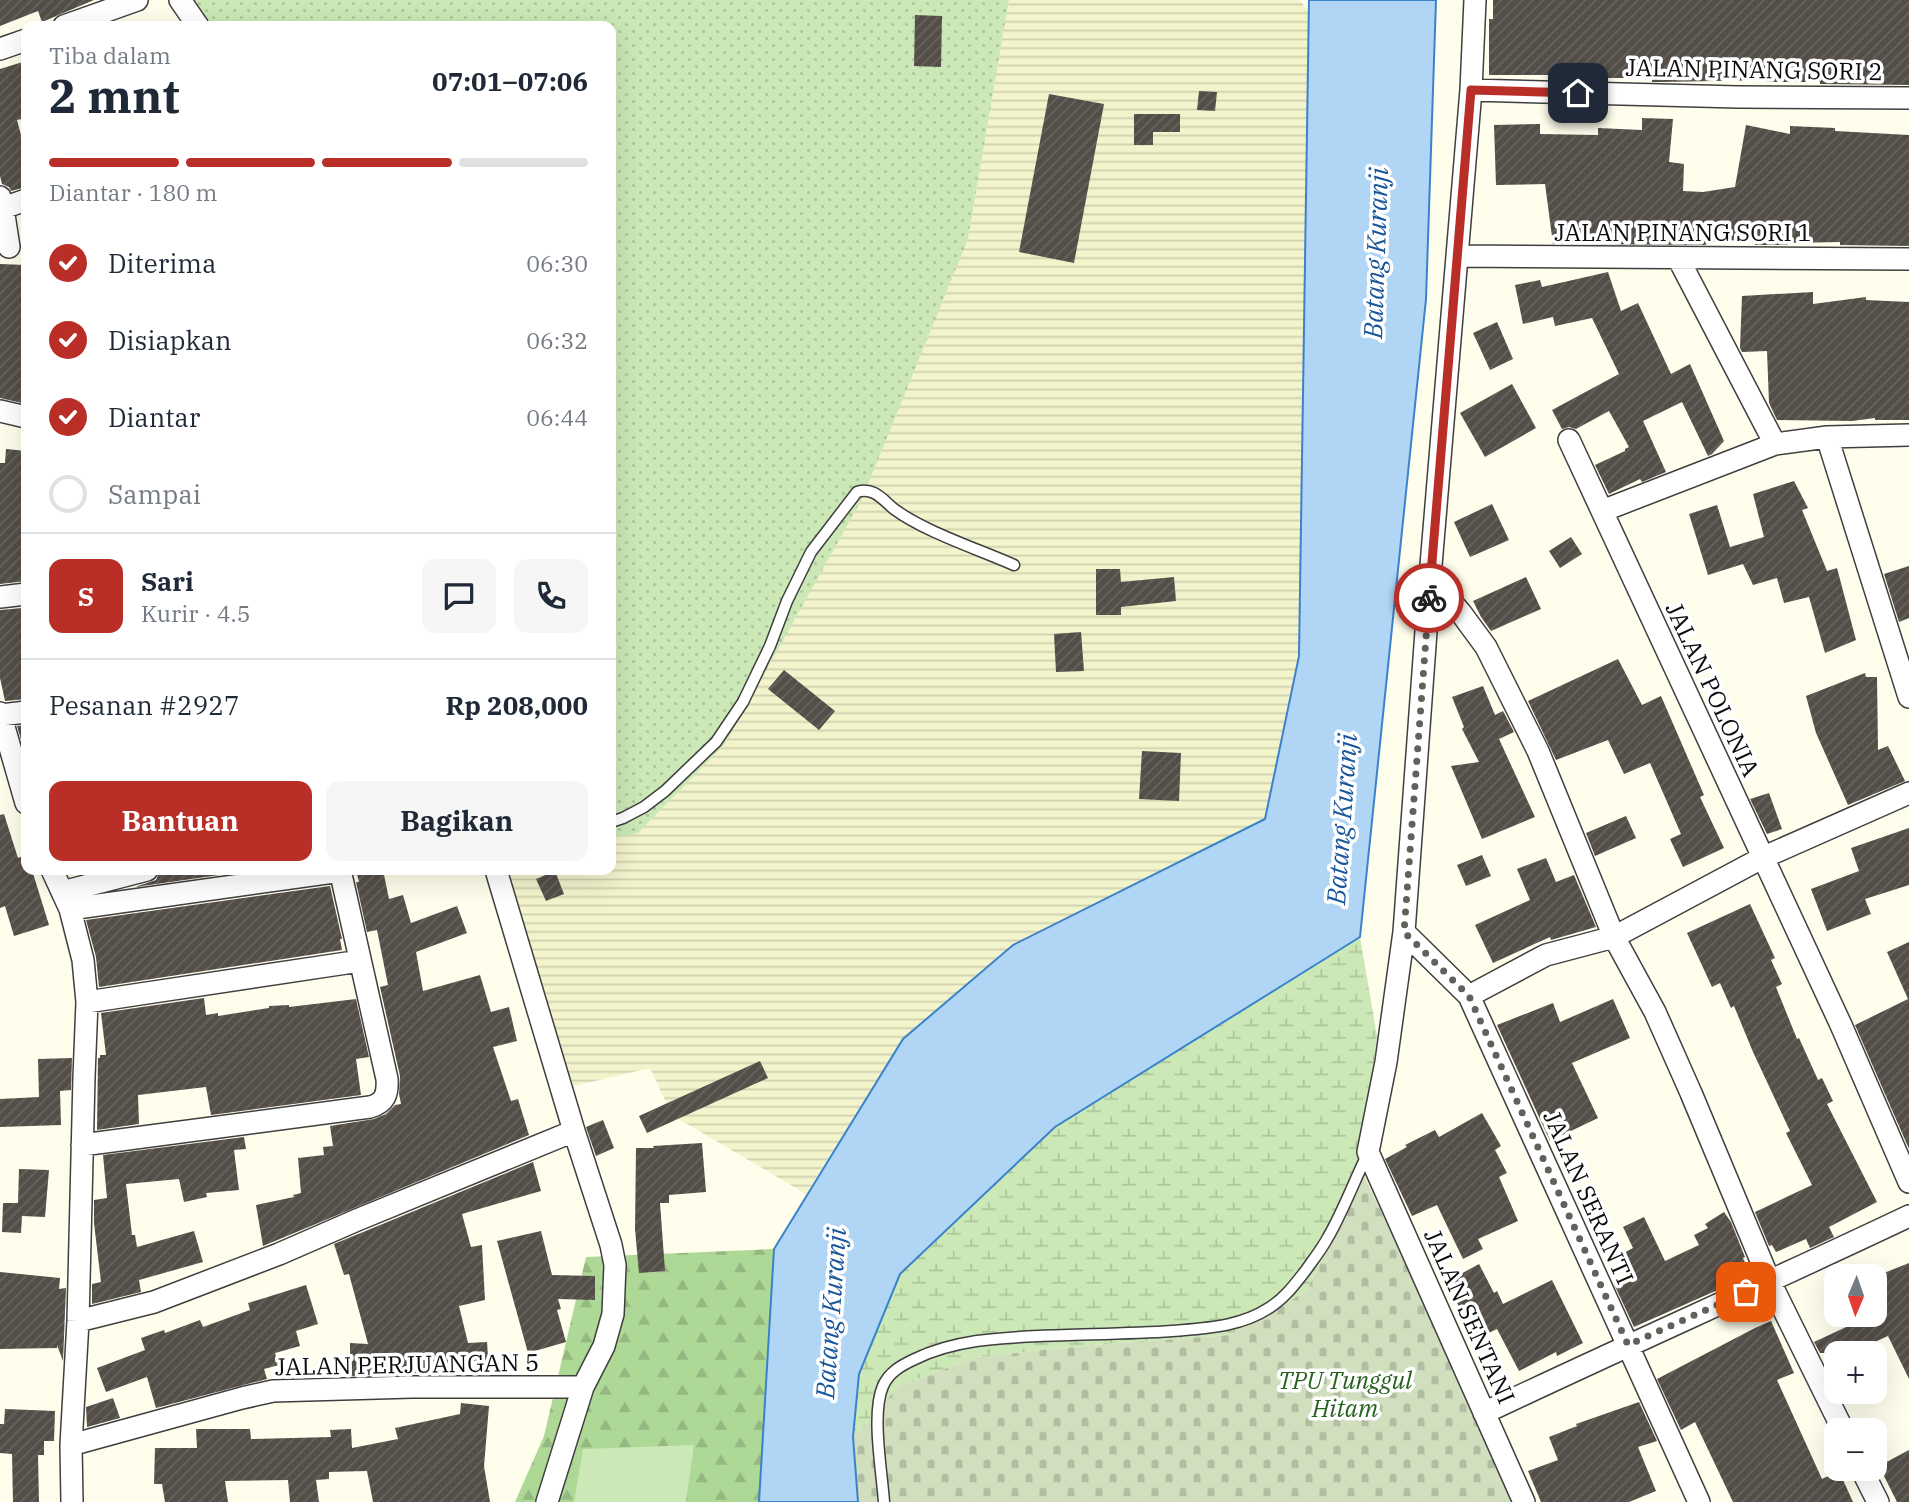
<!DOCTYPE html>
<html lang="id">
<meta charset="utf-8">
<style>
body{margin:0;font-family:"IBM Plex Serif",serif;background:#f6f6f7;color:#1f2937;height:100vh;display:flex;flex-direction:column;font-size:26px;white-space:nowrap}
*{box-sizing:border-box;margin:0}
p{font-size:23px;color:#747a83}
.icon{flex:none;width:38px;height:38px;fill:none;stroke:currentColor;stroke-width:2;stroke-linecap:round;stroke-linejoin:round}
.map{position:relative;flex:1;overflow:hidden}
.drawer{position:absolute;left:21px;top:21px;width:595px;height:854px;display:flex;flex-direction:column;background:#fff;border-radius:14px;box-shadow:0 7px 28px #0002}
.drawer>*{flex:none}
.needle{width:46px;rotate:182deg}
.tools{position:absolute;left:1824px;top:1264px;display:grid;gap:14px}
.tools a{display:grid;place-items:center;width:63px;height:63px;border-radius:14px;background:#fff;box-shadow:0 7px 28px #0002;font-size:35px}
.pin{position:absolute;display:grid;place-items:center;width:60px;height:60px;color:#fff;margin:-30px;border-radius:14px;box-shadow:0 4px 10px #0006}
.courier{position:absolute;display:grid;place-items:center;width:70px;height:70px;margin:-35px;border:5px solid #b92e27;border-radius:50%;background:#fff;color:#222;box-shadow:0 2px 9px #0007}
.summary em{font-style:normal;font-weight:700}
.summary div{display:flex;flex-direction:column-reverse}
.summary{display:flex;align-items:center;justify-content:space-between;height:119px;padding:0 28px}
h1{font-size:46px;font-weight:700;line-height:52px}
.bar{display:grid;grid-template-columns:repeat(4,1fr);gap:10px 7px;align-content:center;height:84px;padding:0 28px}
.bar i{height:9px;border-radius:5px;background:#e0e1e3}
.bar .current{background:#b92e27}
.bar p{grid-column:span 4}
.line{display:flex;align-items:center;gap:18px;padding:0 28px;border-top:2px solid #e0e1e3}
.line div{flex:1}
.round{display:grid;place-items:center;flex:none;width:74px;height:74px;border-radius:14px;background:#f6f6f7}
ol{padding:0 28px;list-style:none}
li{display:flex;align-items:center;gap:21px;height:77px}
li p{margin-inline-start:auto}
li .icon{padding:7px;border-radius:50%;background:#b92e27;color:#fff;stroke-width:4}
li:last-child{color:#747a83}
li i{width:38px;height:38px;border:4px solid #e0e1e3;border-radius:50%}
.button{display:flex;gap:14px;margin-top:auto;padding:14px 28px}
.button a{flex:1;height:80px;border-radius:14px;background:#b92e27;color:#fff;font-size:28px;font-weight:700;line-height:80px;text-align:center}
.button a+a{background:#f6f6f7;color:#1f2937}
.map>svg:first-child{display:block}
</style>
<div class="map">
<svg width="1909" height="1502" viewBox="0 0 1909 1502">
<defs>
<pattern id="farmland-rules" width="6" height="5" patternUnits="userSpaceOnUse" patternTransform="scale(1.75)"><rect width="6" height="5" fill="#f3f4cc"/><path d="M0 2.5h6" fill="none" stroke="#cfd0ae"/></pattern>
<pattern id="grass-dots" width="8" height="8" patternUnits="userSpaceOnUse" patternTransform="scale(1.75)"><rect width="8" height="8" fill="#cbe8b6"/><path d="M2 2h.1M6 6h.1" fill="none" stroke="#adc69b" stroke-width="1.8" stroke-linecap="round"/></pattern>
<pattern id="forest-firs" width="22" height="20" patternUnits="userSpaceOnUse" patternTransform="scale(1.75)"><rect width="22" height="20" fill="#add896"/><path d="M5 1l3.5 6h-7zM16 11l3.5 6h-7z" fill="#94b880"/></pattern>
<pattern id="wetland-marsh" width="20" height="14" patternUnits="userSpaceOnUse" patternTransform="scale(1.75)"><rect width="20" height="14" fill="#cbe8b6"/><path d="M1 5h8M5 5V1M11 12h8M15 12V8" fill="none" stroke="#adc69b"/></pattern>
<pattern id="cemetery-stones" width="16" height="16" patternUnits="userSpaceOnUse" patternTransform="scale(1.75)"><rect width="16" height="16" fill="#d1dfbe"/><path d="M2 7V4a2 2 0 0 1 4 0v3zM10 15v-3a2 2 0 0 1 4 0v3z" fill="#b2bea2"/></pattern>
<pattern id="building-hatch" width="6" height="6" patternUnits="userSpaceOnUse" patternTransform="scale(1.75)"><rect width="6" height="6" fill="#544e49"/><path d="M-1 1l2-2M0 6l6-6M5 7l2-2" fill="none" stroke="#68635f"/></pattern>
</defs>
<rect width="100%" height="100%" fill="#fffdeb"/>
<path fill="url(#farmland-rules)" d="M1009 0H1300L1309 13 1299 656 1265 819 1013 945 903 1039 806 1194 672 1115 650 1068 574 1086 488 870H611V839L638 833 968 239Z"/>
<path fill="url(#grass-dots)" d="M184 0H1009L968 239 862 499 725 744 638 833 611 839V26H200Z"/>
<path fill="url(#forest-firs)" d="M774 1249 759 1502H515L544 1436 586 1257Z"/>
<path fill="url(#wetland-marsh)" d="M1360 937 1377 1036 1361 1169 1307 1291 1230 1335 1092 1345 976 1357 899 1386 853 1437 859 1374 900 1274 1055 1127Z"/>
<path fill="url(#cemetery-stones)" d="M1361 1169 1518 1502H858L853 1437 899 1386 976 1357 1092 1345 1230 1335 1307 1291Z"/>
<path fill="#cbe8b6" d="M694 1445 686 1502H574L583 1449Z"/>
<path fill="#b1d5f5" stroke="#3a83ca" stroke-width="2" d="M1309 0H1436L1426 299 1360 937 1055 1127 900 1274 859 1374 853 1437 858 1502H759L774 1249 903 1039 1013 945 1265 819 1299 656Z"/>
<path fill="url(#building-hatch)" d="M0 0H94L42 22 38 11 0 26Z
M1493 0H1909V85L1820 84V82H1765V80L1663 82H1652V78H1605V80L1564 79 1565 75H1489V19H1493Z
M915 15 942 16 941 67 914 66Z
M26 61V118L17 120 26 154V187L11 191 9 187 2 184 0 176V69Z
M1199 91 1217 92 1215 111 1197 110Z
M1049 94 1104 104 1074 263 1019 252Z
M1134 114H1180V132H1153V145H1134Z
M1642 118 1673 119 1669 162 1684 164 1683 191 1703 192 1735 187 1746 125 1790 134V126L1835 128V131L1909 135V246L1840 245V242L1788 243V245H1755V241L1721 240 1704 245 1553 244 1545 184 1496 185 1494 125 1540 124V134L1598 135V128L1642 130Z
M0 264 26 265V404L0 398Z
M1608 272 1621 311 1638 303 1671 374 1690 364 1724 441 1712 454 1708 456 1682 402 1643 421 1666 472 1642 482 1640 479 1609 494 1595 465 1625 451V449L1629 447 1609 411 1576 429 1569 427 1562 429 1552 410 1619 374 1592 318 1555 326 1553 317 1523 324 1515 285 1540 280 1542 287Z
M1813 292V304L1866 297V300L1909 302V420H1875V418L1852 421 1777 420 1769 403 1767 351 1742 352 1740 348 1742 296Z
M1497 322 1513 359 1490 370 1473 333Z
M1512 384 1536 428 1485 457 1460 413Z
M6 449 26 451V581L0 584V463H5Z
M1794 481 1808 508 1802 510 1827 571 1837 568 1856 640 1825 653 1809 597 1784 603 1777 578 1753 585 1743 564 1708 575 1689 514 1717 505 1730 547 1764 537 1753 494Z
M1492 504 1509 540 1470 557 1454 522Z
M1571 537 1582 554 1560 568 1549 551Z
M1909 566V618L1899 622 1884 574Z
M1096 569H1120L1121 582 1174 577 1176 601 1121 607V615H1096Z
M1526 577 1541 609 1491 631 1481 617 1473 601Z
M22 608 26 629V699L5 701 0 678V610Z
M1081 632 1084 671 1056 672 1054 634Z
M1618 659 1642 705 1661 696 1704 795 1700 797 1724 848 1683 867 1670 839 1681 834 1650 763 1624 774 1608 740 1556 760 1528 701Z
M784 670 835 711 819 730 768 689Z
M1865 673 1866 677H1877L1878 750 1888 746 1905 781 1848 805 1816 733 1806 696Z
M1483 686 1495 715 1503 711 1514 732 1499 739 1535 817 1482 839 1451 766 1479 762 1462 729 1464 727 1452 697Z
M26 725V757L17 726Z
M1142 751 1181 753 1179 801 1139 799Z
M1769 793 1782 829 1767 834 1750 799Z
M4 814 18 858 23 856 26 870H32L49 925 14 936 5 906 0 908V815Z
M1626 816 1636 838 1595 856 1586 833Z
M1909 828V885L1865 899 1871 914 1827 931 1811 889 1859 871 1851 848Z
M1482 855 1491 876 1466 886 1457 865Z
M1546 858 1556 882 1574 875 1596 927 1551 940 1550 937 1493 963 1475 925 1530 900 1517 869Z
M164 870H255L135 887 156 880 160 871Z
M356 870H383L389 899 403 895 411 923 457 906 467 933 416 952 423 991 480 975 491 1012 509 1007 517 1041 493 1047 511 1101 518 1099 529 1135 263 1246 256 1205 294 1197 293 1195 301 1193 298 1158 324 1155 323 1147 333 1146 330 1126 374 1119 386 1114 395 1105 401 1104 399 1094 400 1076 380 987 388 985 377 930 367 932 356 882H359Z
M555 871 564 894 546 901 536 879Z
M330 886 342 939H340L342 950 99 987 96 957 86 920Z
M1750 904 1775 958 1771 960 1782 984 1776 987 1797 1039 1799 1038 1818 1080 1822 1078 1833 1101 1827 1104 1877 1202 1829 1227 1834 1237 1810 1248 1806 1239 1776 1252 1772 1245 1769 1246 1755 1212 1812 1185 1786 1133 1790 1131 1753 1052 1734 1006 1731 1008 1720 983 1712 987 1687 933Z
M1909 942V1149L1855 1025 1908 999 1887 952Z
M204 998 206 1015 218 1013V1016L269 1008V1006L289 1005V1007L356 999 369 1057 356 1059 361 1095 211 1115 206 1087 138 1095 139 1124 97 1130 98 1058H100V1055H106L101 1013Z
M1613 999 1630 1038 1572 1063 1598 1118 1550 1141 1497 1025 1553 1003 1560 1022Z
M72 1058 71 1090 60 1091 61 1125 0 1127V1099L39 1097 38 1059Z
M760 1061 768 1078 647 1133 639 1116Z
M1482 1113 1501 1146 1495 1150 1507 1173 1499 1177 1518 1221 1478 1239 1483 1249 1463 1259 1437 1205 1412 1216 1385 1159 1407 1147 1405 1145 1435 1130 1439 1137Z
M603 1120 614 1148 596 1156 586 1127Z
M244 1137 246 1149 234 1150 239 1190 206 1193 207 1197 184 1202 179 1179 126 1184 132 1235H135L137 1247 194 1231 203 1262 139 1280 141 1292 92 1304V1284L101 1282 94 1223V1200L107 1198 103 1155Z
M702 1143 706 1192 669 1195V1203H660L665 1271 639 1273 635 1229 636 1148H654L653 1146Z
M533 1162 541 1191 462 1214 471 1247 482 1245 485 1300 459 1306 468 1343 487 1342 489 1370 350 1376V1343L368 1344 349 1274 344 1275 334 1244Z
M19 1169 49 1170 45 1217 22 1216 21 1233 2 1232 3 1203H18Z
M1724 1212 1731 1222 1745 1257 1743 1258 1749 1272 1729 1284V1285L1634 1327 1614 1284 1631 1278 1620 1255 1633 1248 1623 1227 1644 1217 1665 1261 1699 1245 1694 1235 1708 1228 1705 1224Z
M541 1231 552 1275 595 1276V1300L558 1299 561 1309 557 1310 566 1342 528 1353 497 1241Z
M1909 1263V1379L1888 1336 1850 1353H1820L1814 1342 1874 1314V1277Z
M1479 1264 1494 1293 1497 1291 1503 1304 1552 1280 1583 1343 1557 1356 1556 1352 1519 1371 1497 1329 1476 1339 1446 1282Z
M0 1272 60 1278 59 1289 66 1288 63 1361 57 1345V1348L0 1349Z
M306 1285 318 1324 296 1331 300 1346 275 1353 279 1365 264 1369 267 1379 156 1408 147 1377 106 1392 97 1368 145 1350 141 1338 164 1330 165 1333 200 1320 203 1327 250 1310 248 1303Z
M1771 1321 1794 1373 1777 1380 1822 1479 1839 1471 1853 1502H1733L1695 1422 1681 1430 1657 1379 1755 1328Z
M113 1398 120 1418 87 1427 86 1407Z
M1639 1402 1657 1441 1638 1447 1656 1491 1629 1502H1541L1528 1471 1558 1460 1549 1437 1577 1426 1576 1424Z
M461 1403 489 1406 484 1466 490 1502H373L367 1471 329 1472V1479L316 1480 319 1502H290L288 1480 225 1481 228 1502H165L162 1484H154L155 1448H197L196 1429H250L251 1439 331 1437 330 1430 351 1429 352 1448 398 1439 395 1428 460 1414Z
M5 1409 55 1411 54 1441H44V1455H38L39 1502H13L12 1454 0 1453V1424H4Z
M1909 1450V1502H1897L1879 1466Z"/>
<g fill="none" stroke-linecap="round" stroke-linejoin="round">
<g stroke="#3f3f3f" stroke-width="13">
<path id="lane" d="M611 822 623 818 644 807 665 791 716 742 743 702 770 646 787 601 811 552 857 492C874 487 882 499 894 509 925 532 978 549 1014 565
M884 1502C882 1472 871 1413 883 1386 889 1372 902 1365 915 1359 954 1340 997 1338 1039 1336 1084 1334 1128 1334 1172 1331 1206 1328 1240 1327 1269 1308 1285 1298 1295 1284 1306 1270 1313 1260 1321 1250 1327 1239 1343 1212 1354 1181 1368 1153"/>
</g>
<g stroke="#3f3f3f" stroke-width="24">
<path id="street" d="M180 0 198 26
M1475 0 1471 90 1430 577 1404 932 1386 1062 1368 1152 1524 1502
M64 26 137 0
M0 49 26 40
M1471 90 1738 97 1909 98
M0 197 3 208 9 247
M3 208 26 200
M1458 256 1909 259
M1678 258 1775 444
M0 411 26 417
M1909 435 1827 437 1775 444 1602 511 1841 1025 1909 1182
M1827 437 1909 697
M1569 440 1602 511
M1430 577 1461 613 1486 647 1538 751 1614 937 1655 1012 1691 1093 1770 1282 1843 1430
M0 597 26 594
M0 713 26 803
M0 715 26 712
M52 870 70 909 83 960 87 1002 84 1077 78 1321 71 1445 72 1502
M496 870 574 1131 611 1245 615 1265 613 1314 604 1346 583 1387 547 1502
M62 892 147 870
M70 909 341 871
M1404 932 1469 996 1699 1502
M1469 996 1546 955 1614 937 1762 858 1909 793
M87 1002 360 961
M82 1145 370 1107C385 1103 388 1094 387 1079L340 870
M78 1321 154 1302 279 1254 357 1220 574 1131
M1484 1413C1625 1346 1768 1283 1909 1216
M71 1445 242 1398 273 1391 412 1387H583
M1861 1468 1878 1502"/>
</g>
<use href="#lane" stroke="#fff" stroke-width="10"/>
<use href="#street" stroke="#fff" stroke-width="21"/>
</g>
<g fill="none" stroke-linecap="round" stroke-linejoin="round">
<path stroke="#61605a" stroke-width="7" stroke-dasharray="0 12.6" d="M1429 598 1404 932 1469 996 1628 1345 1746 1292"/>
<path stroke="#b92e27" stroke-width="9" d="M1429 598 1471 90 1578 93"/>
</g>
<g text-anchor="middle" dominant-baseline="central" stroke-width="7" stroke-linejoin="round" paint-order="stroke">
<g font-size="24" fill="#0c0c0c" stroke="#fff">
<text transform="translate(1754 69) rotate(1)">JALAN PINANG SORI 2</text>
<text x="1683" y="232">JALAN PINANG SORI 1</text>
<text transform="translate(1713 689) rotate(65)">JALAN POLONIA</text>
<text transform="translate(1589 1197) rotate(66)">JALAN SERANTI</text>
<text transform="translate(1470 1316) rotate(66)">JALAN SENTANI</text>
<text transform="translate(407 1364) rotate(-1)">JALAN PERJUANGAN 5</text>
</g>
<g font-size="24" font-style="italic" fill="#26621e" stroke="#fff">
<text x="1345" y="1380">TPU Tunggul<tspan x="1345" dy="28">Hitam</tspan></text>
</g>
<g font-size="26" font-style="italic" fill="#18559b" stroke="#fff">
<text transform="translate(1375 253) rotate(-88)">Batang Kuranji</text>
<text transform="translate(1341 819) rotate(-86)">Batang Kuranji</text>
<text transform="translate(830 1313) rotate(-86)">Batang Kuranji</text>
</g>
</g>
</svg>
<div class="tools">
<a><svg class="needle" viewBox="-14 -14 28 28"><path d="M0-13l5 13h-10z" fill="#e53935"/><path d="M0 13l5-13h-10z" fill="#747a83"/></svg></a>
<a>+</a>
<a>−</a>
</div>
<div class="pin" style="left:1746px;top:1292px;background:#ea580c"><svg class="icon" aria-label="bag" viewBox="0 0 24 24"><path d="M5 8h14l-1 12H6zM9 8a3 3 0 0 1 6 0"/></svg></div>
<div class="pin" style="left:1578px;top:93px;background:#1f2937"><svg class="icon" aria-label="home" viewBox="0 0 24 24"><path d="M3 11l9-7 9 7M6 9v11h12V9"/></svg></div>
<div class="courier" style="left:1429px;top:598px"><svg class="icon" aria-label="bike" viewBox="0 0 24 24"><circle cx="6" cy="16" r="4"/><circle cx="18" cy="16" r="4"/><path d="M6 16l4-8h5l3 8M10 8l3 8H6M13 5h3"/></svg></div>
<section class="drawer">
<div class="summary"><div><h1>2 mnt</h1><p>Tiba dalam</p></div><em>07:01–07:06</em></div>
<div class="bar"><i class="current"></i><i class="current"></i><i class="current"></i><i></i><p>Diantar · 180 m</p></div>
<ol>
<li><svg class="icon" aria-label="check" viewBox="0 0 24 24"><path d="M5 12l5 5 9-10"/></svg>Diterima<p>06:30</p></li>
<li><svg class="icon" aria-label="check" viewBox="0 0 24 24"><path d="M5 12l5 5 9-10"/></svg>Disiapkan<p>06:32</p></li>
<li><svg class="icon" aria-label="check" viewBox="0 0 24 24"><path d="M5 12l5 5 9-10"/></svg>Diantar<p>06:44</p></li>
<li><i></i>Sampai</li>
</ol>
<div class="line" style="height:126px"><b class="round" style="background:#b92e27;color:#fff">S</b><div><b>Sari</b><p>Kurir · 4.5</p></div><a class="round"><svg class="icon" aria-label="chat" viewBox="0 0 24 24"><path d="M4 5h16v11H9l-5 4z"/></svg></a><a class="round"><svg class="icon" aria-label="phone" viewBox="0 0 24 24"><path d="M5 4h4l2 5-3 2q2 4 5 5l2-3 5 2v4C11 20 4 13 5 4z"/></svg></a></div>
<div class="line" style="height:91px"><div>Pesanan #2927</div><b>Rp 208,000</b></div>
<div class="button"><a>Bantuan</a><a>Bagikan</a></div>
</section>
</div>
